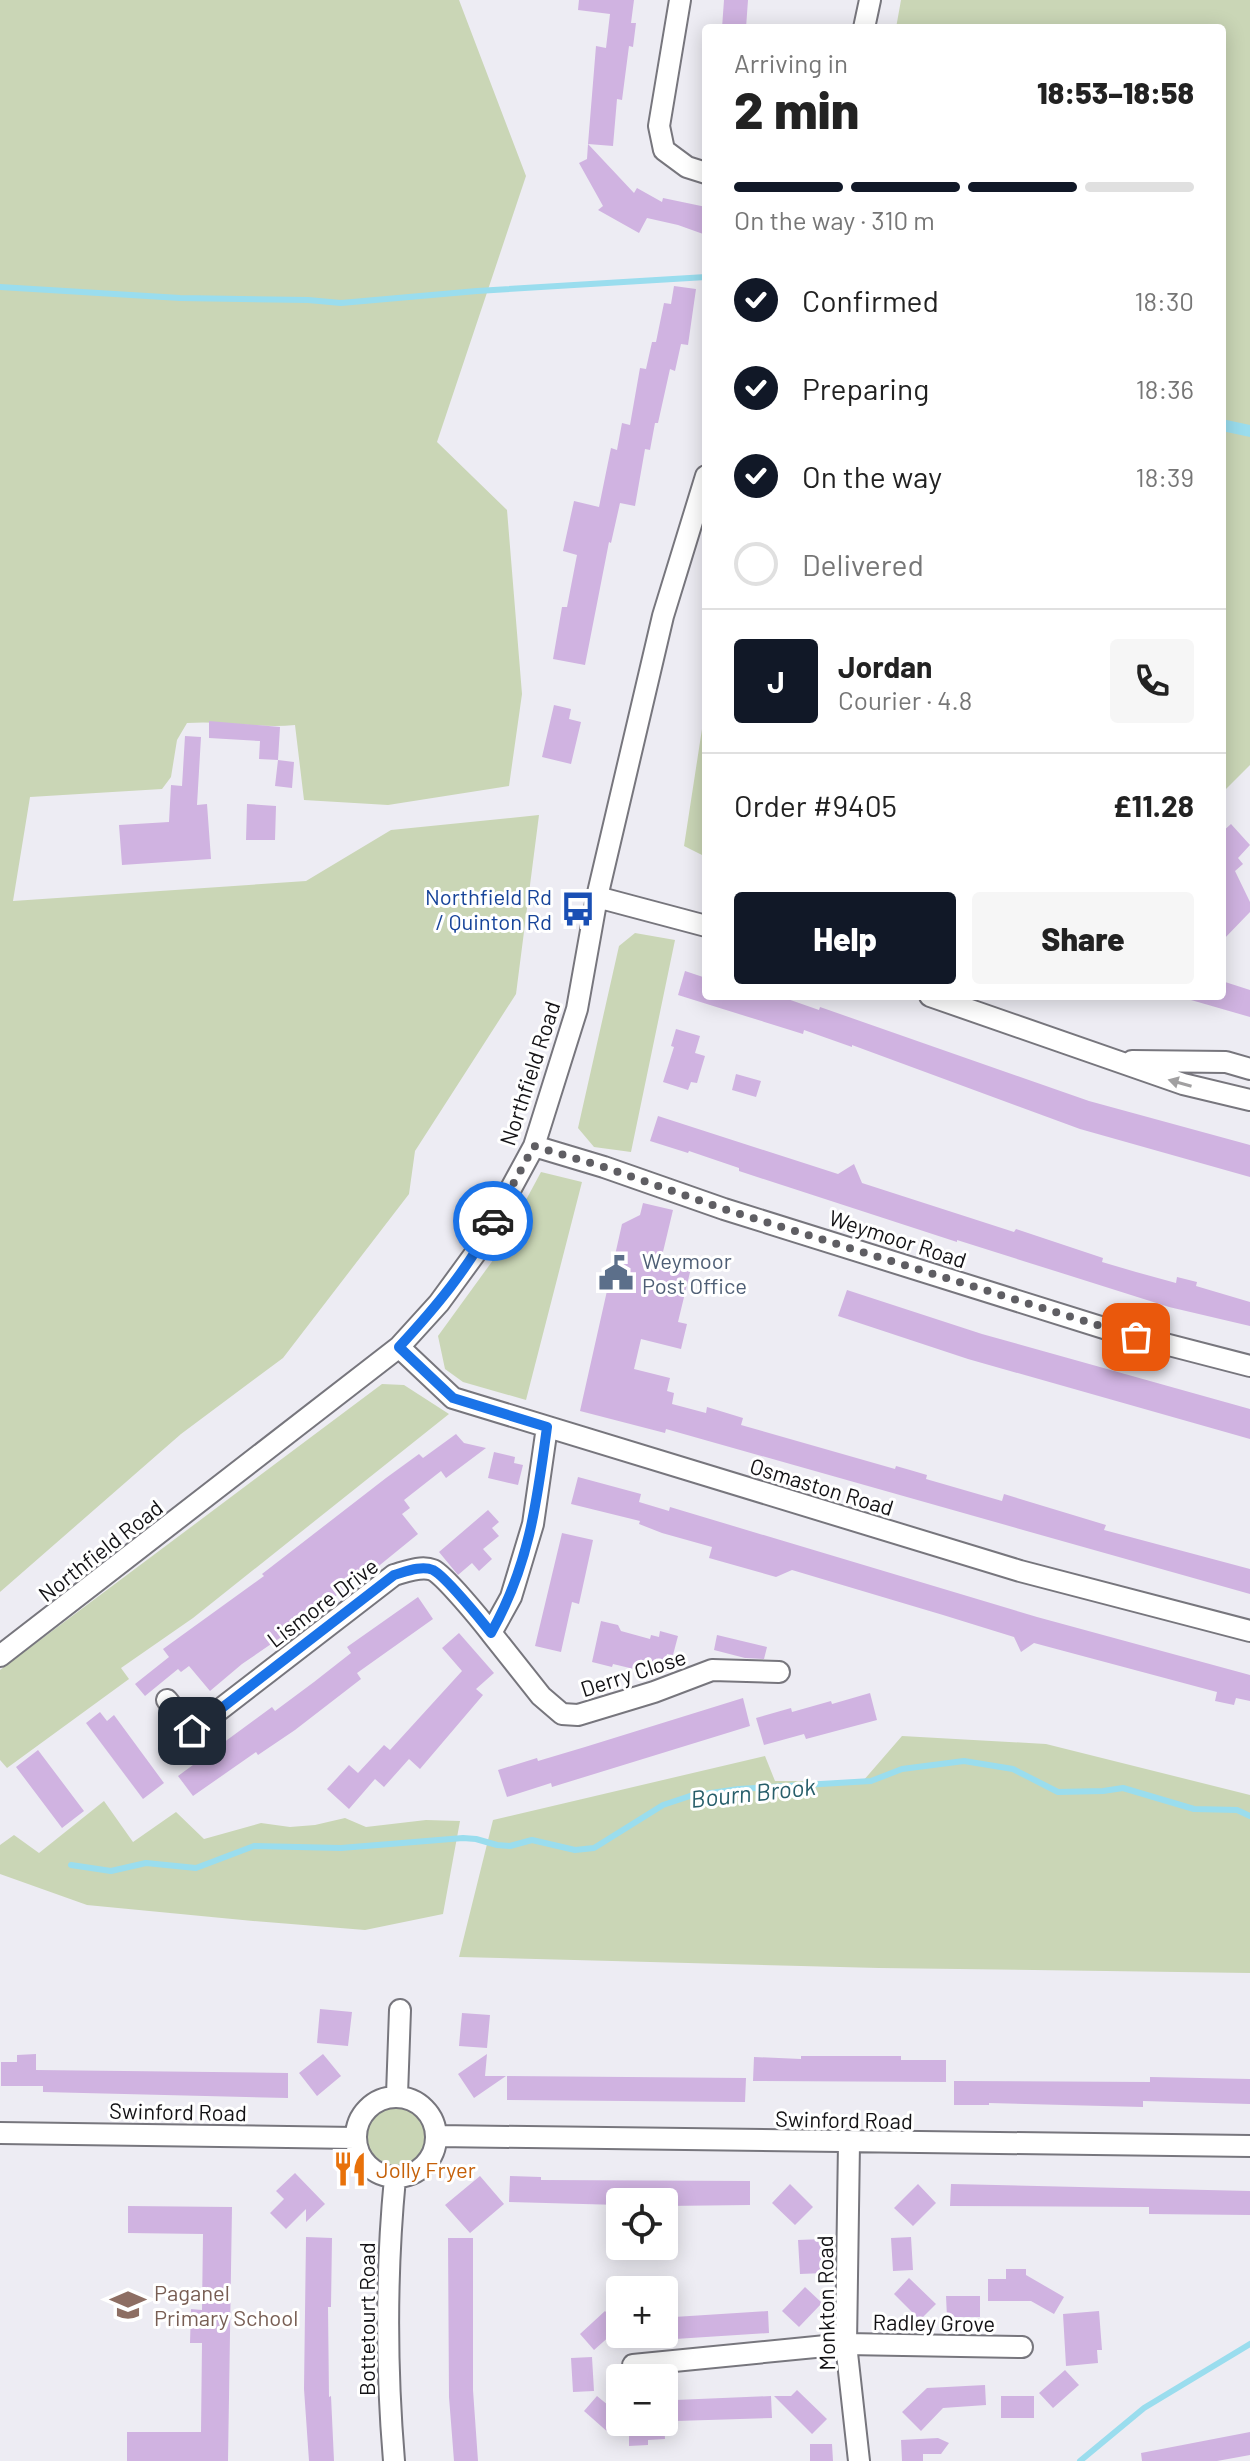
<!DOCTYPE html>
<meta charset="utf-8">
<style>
body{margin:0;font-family:Barlow,sans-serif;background:#f6f6f6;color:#222;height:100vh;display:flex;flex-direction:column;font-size:30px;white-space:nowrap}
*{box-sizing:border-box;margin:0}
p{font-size:26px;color:#767676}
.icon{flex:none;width:44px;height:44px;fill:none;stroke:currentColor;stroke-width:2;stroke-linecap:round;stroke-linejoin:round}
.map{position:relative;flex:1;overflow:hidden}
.panel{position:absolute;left:702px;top:24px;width:524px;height:976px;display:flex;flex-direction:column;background:#fff;border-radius:8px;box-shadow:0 4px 20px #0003}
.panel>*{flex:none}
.fabs{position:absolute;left:606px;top:2188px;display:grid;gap:16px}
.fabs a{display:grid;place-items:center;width:72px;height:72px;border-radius:8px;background:#fff;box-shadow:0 4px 20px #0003;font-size:40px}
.pin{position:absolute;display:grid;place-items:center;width:68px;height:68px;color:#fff;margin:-34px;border-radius:16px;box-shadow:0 4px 12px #0006}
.courier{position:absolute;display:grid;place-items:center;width:80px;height:80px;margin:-40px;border:6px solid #1a73e8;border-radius:50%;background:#fff;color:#222;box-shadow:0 2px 10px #0007}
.summary em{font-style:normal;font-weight:800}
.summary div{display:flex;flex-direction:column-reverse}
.summary{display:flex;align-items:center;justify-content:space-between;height:136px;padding:0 32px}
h1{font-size:52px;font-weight:800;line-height:60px}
.bar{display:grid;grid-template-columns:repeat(4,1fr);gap:12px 8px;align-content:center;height:96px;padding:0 32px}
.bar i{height:10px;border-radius:6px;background:#e0e0e0}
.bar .on{background:#111827}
.bar p{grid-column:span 4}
.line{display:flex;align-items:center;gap:20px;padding:0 32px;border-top:2px solid #e0e0e0}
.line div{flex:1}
.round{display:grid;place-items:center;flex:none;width:84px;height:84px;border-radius:8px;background:#f6f6f6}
ol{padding:0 32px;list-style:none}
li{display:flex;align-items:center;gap:24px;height:88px}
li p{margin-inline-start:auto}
li .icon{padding:8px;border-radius:50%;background:#111827;color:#fff;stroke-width:4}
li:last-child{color:#767676}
li i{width:44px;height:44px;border:4px solid #e0e0e0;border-radius:50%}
.cta{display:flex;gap:16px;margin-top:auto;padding:16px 32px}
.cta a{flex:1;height:92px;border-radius:8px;background:#111827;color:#fff;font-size:32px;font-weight:800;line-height:92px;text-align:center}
.cta a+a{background:#f6f6f6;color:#222}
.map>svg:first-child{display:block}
</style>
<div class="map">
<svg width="1250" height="2461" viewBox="0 0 1250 2461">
<rect width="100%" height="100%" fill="#edecf3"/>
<path fill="#cad6b6" d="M0 0H459L526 176 437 442 507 510 522 694 509 786 388 805 304 800 295 725C260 729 223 720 187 723L177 740 171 777 162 789 30 797 13 901 306 881 391 830 539 815 516 994 415 1151 409 1194 283 1358 181 1434 0 1592Z
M901 0H1250V765L1222 793V28H896Z
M706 703V857L684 846Z
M635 933 675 940 631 1152 594 1147 578 1128 619 946Z
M541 1172 582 1182 526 1400 463 1382 445 1369 438 1336 496 1256Z
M382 1384 404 1385 449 1414 193 1618 121 1668 129 1679 7 1768 0 1760V1670Z
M902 1736 1046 1744 1250 1795V1973L879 1968 459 1957 493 1820 765 1756 775 1781H863Z
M104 1801 133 1842 176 1812 204 1839 261 1823 290 1827 315 1825 345 1818 366 1827 426 1820 460 1821 443 1914 365 1930 253 1921 87 1905 0 1874V1845L14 1835 39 1853Z
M357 2137a39 39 0 1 1 78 0a39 39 0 1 1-78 0Z"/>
<path fill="#9addee" d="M1222 419 1250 425V437L1222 431Z"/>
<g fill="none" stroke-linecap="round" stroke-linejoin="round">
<path stroke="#9addee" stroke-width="6" d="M0 287 180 298 308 300 341 303 477 291 706 277
M71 1865 111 1871 146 1863 196 1868 254 1846 341 1848 463 1838 476 1839 497 1845 510 1846 532 1840 575 1850 594 1848 663 1805 690 1796 739 1789 871 1781 902 1769 964 1761 1013 1769 1058 1792 1103 1791 1123 1788 1194 1809 1237 1810 1250 1816
M1080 2461 1144 2408 1250 2344"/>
</g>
<path fill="#d0b3e1" d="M579 0H634L631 23H636L633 47 629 46 622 100 617 99 613 146 588 144 596 46 606 48 610 14 578 10Z
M724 0H748L746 28H722Z
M588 144 634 193 637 188 662 202 663 198 706 207V235L678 225 647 218 639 233 598 210 603 206 579 163 587 159Z
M674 286 696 289 688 345 681 344 675 371 670 369 658 423H655L650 450 645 449 635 506 620 503 611 543 609 542 585 665 553 659 562 607H567L577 555 563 551 574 501 599 507 611 448 617 450 622 423 630 425 640 368 646 369 652 342H656L664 303 671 304Z
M554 705 571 709 569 719 581 722 571 764 542 757Z
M209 721 280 727 278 760 259 759 260 741 209 738Z
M185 736 201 737 197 805 207 804 211 859 122 865 119 825 169 822 171 785 182 786Z
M278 760 294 762 292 788 275 786Z
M247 804 276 806 275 840H246Z
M1231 824 1250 845 1238 858 1243 864 1235 871 1250 902V912L1222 941V832Z
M685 971 706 978V996H779L819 1010 820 1007 1089 1101 1250 1145V1177L1080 1129 852 1045V1047L804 1030 803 1034 678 995Z
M1222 981 1250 990V1017L1191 1000V996H1222Z
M676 1029 700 1036 695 1053 705 1056 697 1083 691 1082 688 1090 663 1082 674 1047 671 1046Z
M736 1074 761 1081 756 1097 732 1090Z
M658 1116 838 1174 854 1164 862 1183 1014 1232 1016 1229 1103 1258 1102 1262 1136 1272 1176 1283 1177 1277 1197 1282 1196 1286 1250 1302V1326L1169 1307 957 1240V1242L739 1171V1168L689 1151 688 1153 650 1141Z
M643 1203 673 1210 662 1256 692 1264 678 1322 687 1324 681 1349 641 1339 634 1369 670 1378 667 1391 674 1393 672 1404 706 1413 707 1407 743 1418 741 1425 895 1469 896 1466 910 1470 927 1475 926 1479 1002 1501 1004 1494 1106 1525 1104 1530 1250 1569V1594L666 1429 665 1433 580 1411 622 1224 640 1215Z
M847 1290 982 1334 1250 1409V1439L968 1359 838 1316Z
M456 1434 464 1443 486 1448 446 1478 441 1471 404 1500 410 1508 402 1514 418 1534 375 1569 372 1566 309 1618 242 1664 210 1691 189 1666 181 1672 178 1669 145 1696 135 1684 169 1657 163 1649 264 1576 262 1574 386 1478 419 1454 423 1458Z
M494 1452 515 1457 514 1463 523 1465 518 1485 488 1478Z
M578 1477 641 1494 639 1502 669 1511 670 1507 1037 1617 1250 1675V1701L1236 1698 1234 1705 1215 1701 1217 1692 1034 1643 1021 1652 1014 1637 943 1615 792 1570 776 1577 709 1558 712 1547 662 1533 639 1524 640 1521 571 1504Z
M488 1510 499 1522 492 1528 499 1536 483 1549 492 1559 479 1571 472 1563 458 1575 439 1552Z
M562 1533 593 1540 579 1604 572 1602 561 1652 535 1646Z
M418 1597 433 1619 357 1673 361 1679 295 1730 258 1755 256 1752 193 1796 178 1776 272 1707 275 1711 314 1682 351 1653 347 1647Z
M601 1621 618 1625 621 1631 650 1639 651 1635 659 1637 660 1631 678 1636 673 1655 667 1654 664 1669 640 1663 638 1670 613 1664 612 1667 592 1662Z
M459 1633 494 1673 476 1689 483 1695 420 1769 409 1759 384 1787 375 1779 349 1809 327 1789 349 1765 358 1773 384 1745 390 1750 462 1671 442 1648Z
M717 1635 767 1647 764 1659 745 1658 714 1650Z
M870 1693 877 1720 806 1739 804 1734 764 1745 756 1718 791 1708 792 1712 831 1701 832 1704Z
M743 1698 750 1726 552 1787 551 1783 507 1797 498 1770 537 1758 538 1761 585 1747Z
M100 1712 107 1721 114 1715 164 1783 143 1799 86 1723Z
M38 1750 84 1811 62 1828 16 1767Z
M320 2009 352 2012 348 2046 317 2043Z
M462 2013 490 2015 487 2048 459 2046Z
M36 2054V2070L288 2073V2098L43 2092V2086H1V2062H17V2055Z
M323 2054 341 2076 317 2096 299 2073Z
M487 2054 485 2076H506L474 2098 458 2074Z
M801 2056H901V2060H946V2082L753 2081 754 2057 801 2059Z
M507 2076 746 2078 745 2102 507 2100Z
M1150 2077 1250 2079V2104L1143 2101V2107L989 2103V2105H954V2081L1150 2082Z
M295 2173 325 2204 306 2222V2209L286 2229 270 2213 284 2199 276 2191Z
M480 2176 504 2204 470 2233 445 2205Z
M510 2176 541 2177V2180L750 2181V2205L664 2206V2202H620V2205L509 2202Z
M790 2184 813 2207 795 2225 772 2203Z
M918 2184 936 2203 913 2226 894 2208Z
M951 2184 1250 2191V2215L1149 2214V2207L950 2206Z
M128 2206 232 2207 228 2461H127V2432H201L202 2343H190L191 2309 202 2310 203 2234 128 2233Z
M306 2237 332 2238 331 2307H328L329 2397 331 2396 334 2461H309L304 2389Z
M911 2237 913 2270 893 2271 891 2238Z
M448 2238H473V2390L478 2461H454L449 2397Z
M822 2239 824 2273 800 2274 798 2240Z
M1006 2269H1026V2275L1064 2297 1054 2314 1031 2301H988V2279H1006Z
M909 2278 936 2304 920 2320 894 2294Z
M805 2287 822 2303 799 2327 782 2311Z
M946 2296H980V2317H947Z
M605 2311 620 2327 594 2350 580 2334Z
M768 2311 769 2333 675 2339 674 2317Z
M1099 2311 1102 2350H1097L1098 2363 1066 2366 1063 2314Z
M592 2357 594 2391 573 2392 571 2358Z
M1065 2370 1079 2385 1053 2408 1039 2393Z
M985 2385 986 2405 943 2408 921 2431 902 2412 927 2388Z
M797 2390 827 2419 812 2434 774 2396H791Z
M597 2396 620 2415V2421L610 2434 584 2411Z
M771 2396 772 2418 676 2421 675 2400Z
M1001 2396H1034V2418H1001Z
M629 2422H664L665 2439 648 2440V2445L629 2446Z
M1250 2432V2455L1217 2461H1142L1141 2453Z
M938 2438 949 2443 941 2454H923V2461H902L901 2440Z
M810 2444H832L833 2461H810Z"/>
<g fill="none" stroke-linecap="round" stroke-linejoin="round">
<g stroke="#77767d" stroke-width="24">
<path id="minor" d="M680 0 659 126 664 150 687 167 706 173
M864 28 870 0
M597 897 706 926
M930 996 1183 1084 1250 1100
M1132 1061 1226 1062 1250 1069
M534 1146 604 1167 724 1209 1107 1329 1250 1366
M399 1347 453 1398 1020 1571 1250 1631
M491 1633 541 1696 562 1714 578 1715 654 1692 712 1670 779 1672
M0 1656 399 1347 439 1303 477 1251 534 1146 577 1009 597 897 663 616 706 476
M167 1700 192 1731 394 1575C405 1572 421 1565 433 1570 445 1576 481 1620 491 1633L511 1597 533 1524 547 1427
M397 2095 400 2010
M356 2137a40 40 0 1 1 80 0a40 40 0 1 1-80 0Z
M0 2133 355 2138
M437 2136 1250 2146
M849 2143 846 2344 859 2461
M633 2365 846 2344 1022 2347
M394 2461C386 2366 386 2272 395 2178"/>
</g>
<use href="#minor" stroke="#fff" stroke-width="20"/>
</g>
<defs><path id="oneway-solid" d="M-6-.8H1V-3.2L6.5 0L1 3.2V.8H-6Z" transform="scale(2)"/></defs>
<use fill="#a1a0a1" href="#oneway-solid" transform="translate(1180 1083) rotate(-164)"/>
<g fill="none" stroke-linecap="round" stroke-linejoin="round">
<path stroke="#5f5e63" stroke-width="8" stroke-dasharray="0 14.4" d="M493 1221 534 1146 604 1167 724 1209 1136 1337"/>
<path stroke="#1a73e8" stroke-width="10" d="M192 1731 394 1575C405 1572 421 1565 433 1570 445 1576 481 1620 491 1633 529 1566 537 1502 547 1427L453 1398 399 1347C435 1308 468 1269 493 1221"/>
</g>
<defs>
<g id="bus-bare" transform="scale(2.76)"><path d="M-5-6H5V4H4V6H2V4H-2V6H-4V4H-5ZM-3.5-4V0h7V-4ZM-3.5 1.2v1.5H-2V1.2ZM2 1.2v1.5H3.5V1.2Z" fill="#1a4fb4" stroke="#fff" stroke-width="2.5" paint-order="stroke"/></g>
<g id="civic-bare" transform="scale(2.76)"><path d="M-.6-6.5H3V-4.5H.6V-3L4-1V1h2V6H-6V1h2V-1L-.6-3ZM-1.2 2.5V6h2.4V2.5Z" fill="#5c6f8a" stroke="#fff" stroke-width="2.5" paint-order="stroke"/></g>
<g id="restaurant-bare" transform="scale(2.76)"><path d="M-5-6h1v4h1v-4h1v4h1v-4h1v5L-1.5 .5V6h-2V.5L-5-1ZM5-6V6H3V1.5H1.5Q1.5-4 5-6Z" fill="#e8710a" stroke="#fff" stroke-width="2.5" paint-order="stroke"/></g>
<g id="school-bare" transform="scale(2.76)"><path d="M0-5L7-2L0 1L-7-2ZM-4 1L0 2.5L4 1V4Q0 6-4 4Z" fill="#8d6e63" stroke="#fff" stroke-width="2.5" paint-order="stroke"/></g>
</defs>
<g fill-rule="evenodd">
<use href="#bus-bare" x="578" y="909"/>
<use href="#civic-bare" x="616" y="1273"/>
<use href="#restaurant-bare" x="350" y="2169"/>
<use href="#school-bare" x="128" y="2305"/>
</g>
<g text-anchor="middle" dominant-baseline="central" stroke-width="6" stroke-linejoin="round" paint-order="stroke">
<g font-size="22" fill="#164399" stroke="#fff" text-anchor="end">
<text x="552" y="896">Northfield Rd<tspan x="552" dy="25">/ Quinton Rd</tspan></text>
</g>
<g font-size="22" fill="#131215" stroke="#fff">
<text transform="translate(529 1073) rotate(-72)">Northfield Road</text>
<text transform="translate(898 1238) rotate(18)">Weymoor Road</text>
<text transform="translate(822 1486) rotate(17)">Osmaston Road</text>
<text transform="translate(100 1550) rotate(-38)">Northfield Road</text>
<text transform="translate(322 1602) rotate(-37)">Lismore Drive</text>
<text transform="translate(633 1672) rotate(-18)">Derry Close</text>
<text transform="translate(178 2111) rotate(1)">Swinford Road</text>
<text transform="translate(844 2119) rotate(1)">Swinford Road</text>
<text transform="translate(825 2303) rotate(-91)">Monkton Road</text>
<text transform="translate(366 2319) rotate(-90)">Bottetourt Road</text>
<text transform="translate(934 2322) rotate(1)">Radley Grove</text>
</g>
<g font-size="22" fill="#4e5e75" stroke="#fff" text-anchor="start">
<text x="642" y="1260">Weymoor<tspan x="642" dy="25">Post Office</tspan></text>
</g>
<g font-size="22" fill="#c56008" stroke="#fff" text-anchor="start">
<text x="376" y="2169">Jolly Fryer</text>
</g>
<g font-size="22" fill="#785e54" stroke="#fff" text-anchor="start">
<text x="154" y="2292">Paganel<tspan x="154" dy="25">Primary School</tspan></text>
</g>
<g font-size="24" font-style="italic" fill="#275e6a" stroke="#fff">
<text transform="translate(753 1792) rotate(-6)">Bourn Brook</text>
</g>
</g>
</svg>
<div class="fabs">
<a><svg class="icon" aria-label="locate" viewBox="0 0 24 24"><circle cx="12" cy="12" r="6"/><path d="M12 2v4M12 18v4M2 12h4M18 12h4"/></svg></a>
<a>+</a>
<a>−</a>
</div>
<div class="pin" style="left:1136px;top:1337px;background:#ea580c"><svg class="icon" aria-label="bag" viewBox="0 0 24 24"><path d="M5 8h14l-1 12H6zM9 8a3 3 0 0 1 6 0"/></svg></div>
<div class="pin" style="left:192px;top:1731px;background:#1f2937"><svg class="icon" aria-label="home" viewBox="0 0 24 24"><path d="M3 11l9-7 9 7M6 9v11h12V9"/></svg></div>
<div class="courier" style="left:493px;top:1221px"><svg class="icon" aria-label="car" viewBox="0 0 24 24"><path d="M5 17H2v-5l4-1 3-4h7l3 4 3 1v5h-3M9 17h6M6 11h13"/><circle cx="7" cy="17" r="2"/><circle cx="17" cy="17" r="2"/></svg></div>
<section class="panel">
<div class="summary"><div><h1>2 min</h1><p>Arriving in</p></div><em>18:53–18:58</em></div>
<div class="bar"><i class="on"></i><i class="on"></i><i class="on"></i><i></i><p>On the way · 310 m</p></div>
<ol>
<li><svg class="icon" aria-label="check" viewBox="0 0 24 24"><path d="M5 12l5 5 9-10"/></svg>Confirmed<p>18:30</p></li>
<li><svg class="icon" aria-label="check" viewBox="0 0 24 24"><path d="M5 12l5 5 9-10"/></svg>Preparing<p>18:36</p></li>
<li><svg class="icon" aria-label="check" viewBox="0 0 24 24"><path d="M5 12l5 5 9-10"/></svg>On the way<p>18:39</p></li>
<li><i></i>Delivered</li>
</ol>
<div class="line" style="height:144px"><b class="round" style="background:#111827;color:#fff">J</b><div><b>Jordan</b><p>Courier · 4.8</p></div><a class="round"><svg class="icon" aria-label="phone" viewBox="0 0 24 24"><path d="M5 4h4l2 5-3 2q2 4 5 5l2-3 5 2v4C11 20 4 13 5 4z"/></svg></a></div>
<div class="line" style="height:104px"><div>Order #9405</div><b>£11.28</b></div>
<div class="cta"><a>Help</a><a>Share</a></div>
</section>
</div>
